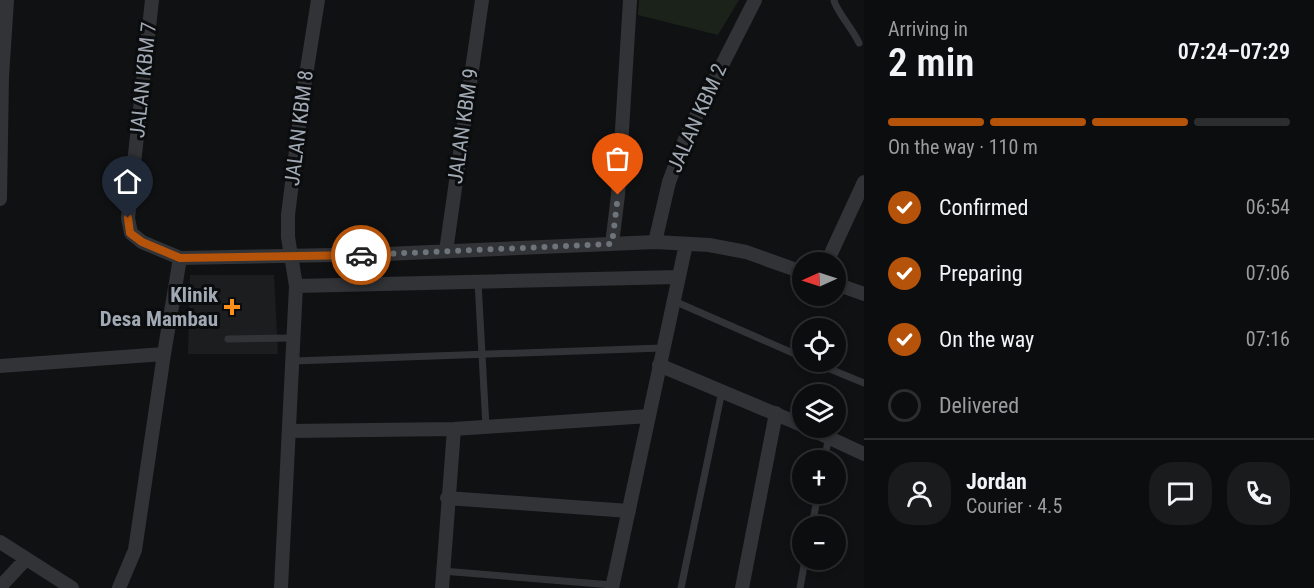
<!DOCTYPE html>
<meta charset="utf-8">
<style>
body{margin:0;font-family:"Roboto Condensed",sans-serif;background:#1a1b1c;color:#f1f3f6;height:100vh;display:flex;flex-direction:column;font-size:22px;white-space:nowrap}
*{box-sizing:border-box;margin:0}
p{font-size:20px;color:#9a9c9e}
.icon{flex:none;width:33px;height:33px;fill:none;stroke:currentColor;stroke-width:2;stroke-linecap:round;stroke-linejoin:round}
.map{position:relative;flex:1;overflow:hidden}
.side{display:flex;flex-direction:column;background:#0c0d0e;width:450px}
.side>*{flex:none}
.needle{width:39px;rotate:267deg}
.controls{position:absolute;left:792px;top:252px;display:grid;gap:12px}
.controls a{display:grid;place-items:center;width:54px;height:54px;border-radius:50%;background:#0c0d0e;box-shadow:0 3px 9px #0003,0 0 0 2px #2c2d2e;font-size:30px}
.pin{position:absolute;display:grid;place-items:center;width:51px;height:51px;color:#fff;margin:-62px -26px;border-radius:50% 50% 50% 0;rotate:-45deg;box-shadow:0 0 6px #0007}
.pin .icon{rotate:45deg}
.courier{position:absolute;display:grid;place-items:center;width:60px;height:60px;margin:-30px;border:4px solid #b45309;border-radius:50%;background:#fff;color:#222;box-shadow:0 2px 8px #0007}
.overview em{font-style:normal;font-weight:600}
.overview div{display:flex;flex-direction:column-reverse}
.overview{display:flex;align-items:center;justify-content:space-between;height:102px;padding:0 24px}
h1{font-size:39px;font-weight:600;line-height:45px}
.bar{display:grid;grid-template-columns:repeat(4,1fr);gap:9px 6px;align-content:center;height:72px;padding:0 24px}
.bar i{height:8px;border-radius:4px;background:#2c2d2e}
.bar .active{background:#b45309}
.bar p{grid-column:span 4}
.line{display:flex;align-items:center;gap:15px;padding:0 24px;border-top:2px solid #2c2d2e}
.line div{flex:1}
.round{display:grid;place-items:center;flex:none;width:63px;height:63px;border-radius:24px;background:#1a1b1c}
ol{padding:0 24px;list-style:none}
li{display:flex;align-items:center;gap:18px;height:66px}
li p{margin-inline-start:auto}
li .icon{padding:6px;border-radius:50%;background:#b45309;color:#fff;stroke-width:4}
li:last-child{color:#9a9c9e}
li i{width:33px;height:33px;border:3px solid #2c2d2e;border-radius:50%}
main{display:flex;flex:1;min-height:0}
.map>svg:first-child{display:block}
</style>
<main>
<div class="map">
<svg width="864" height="588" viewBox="0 0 864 588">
<rect width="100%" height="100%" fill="#101112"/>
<path fill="#1c1d1f" d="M190 275H274L278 354H188Z"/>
<path fill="#1a221a" d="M639 0H739L718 35 638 15Z"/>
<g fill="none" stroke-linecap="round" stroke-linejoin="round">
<path stroke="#313337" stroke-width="7" d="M834 0C835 9 854 31 859 43
M478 282 486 427
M674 301 802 357
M228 339 294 338
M294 361 662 348
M813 362 864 383
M824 460 829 437
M812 526 818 494
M442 571 612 585
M681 588 722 391
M800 588 805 560"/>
<path stroke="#313337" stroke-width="14" d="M152 0 128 218 131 233 142 242 180 258 386 254 655 242 709 245 746 252 802 272
M0 199 2 77 7 0
M655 242 669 182 687 134 755 0
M612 244 618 195 630 0
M446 251 482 0
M827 262 864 182
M836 284 864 294
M296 286 678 277
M659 365 802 425
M0 366 164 354 180 258
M808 428 864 454
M290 431 454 429 649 416
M447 498 629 511
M0 542 72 588
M0 587 26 559
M119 588 135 550 164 354
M281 588 296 286 288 237V215L303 94 318 0
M442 588 454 429
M612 588 686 244
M742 588 776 413"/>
</g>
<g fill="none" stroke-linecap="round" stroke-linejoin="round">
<path stroke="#6e747b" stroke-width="6" stroke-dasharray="0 10.8" d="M361 255 612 244 618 195"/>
<path stroke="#b45309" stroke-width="8" d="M128 218 130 233 142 242 180 258 361 255"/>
</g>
<path fill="#ff901b" stroke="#0b0c0d" stroke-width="2" d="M229 298h6v6h6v6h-6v6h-6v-6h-6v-6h6z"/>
<g text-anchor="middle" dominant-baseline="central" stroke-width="6" stroke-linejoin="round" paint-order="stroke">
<g font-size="21" fill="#a0a9b4" stroke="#0b0c0d">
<text transform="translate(143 80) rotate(-84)">JALAN KBM 7</text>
<text transform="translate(697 118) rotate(-66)">JALAN KBM 2</text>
<text transform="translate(463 126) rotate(-82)">JALAN KBM 9</text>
<text transform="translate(299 128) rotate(-83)">JALAN KBM 8</text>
</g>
<g font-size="21" font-weight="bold" fill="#a0a9b4" stroke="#0b0c0d" text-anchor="end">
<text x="218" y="295">Klinik<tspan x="218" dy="24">Desa Mambau</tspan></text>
</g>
</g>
</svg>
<div class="controls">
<a><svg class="needle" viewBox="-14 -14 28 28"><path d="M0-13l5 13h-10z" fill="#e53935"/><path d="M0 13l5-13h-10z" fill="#9a9c9e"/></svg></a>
<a><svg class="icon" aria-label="locate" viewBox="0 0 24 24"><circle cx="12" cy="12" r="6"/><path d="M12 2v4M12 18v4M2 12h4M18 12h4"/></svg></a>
<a><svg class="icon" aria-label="layers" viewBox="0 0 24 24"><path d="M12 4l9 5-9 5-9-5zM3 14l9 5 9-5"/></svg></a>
<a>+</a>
<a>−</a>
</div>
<div class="pin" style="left:618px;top:195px;background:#ea580c"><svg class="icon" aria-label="bag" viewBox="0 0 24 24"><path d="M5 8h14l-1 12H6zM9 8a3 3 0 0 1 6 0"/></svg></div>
<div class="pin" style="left:128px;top:218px;background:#1f2937"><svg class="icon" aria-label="home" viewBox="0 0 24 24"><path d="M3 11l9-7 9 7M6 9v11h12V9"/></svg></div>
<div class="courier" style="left:361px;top:255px"><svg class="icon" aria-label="car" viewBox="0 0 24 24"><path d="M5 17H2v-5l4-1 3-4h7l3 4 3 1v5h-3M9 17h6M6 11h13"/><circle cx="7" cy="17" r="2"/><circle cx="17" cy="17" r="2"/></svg></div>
</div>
<section class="side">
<div class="overview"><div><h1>2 min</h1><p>Arriving in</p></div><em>07:24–07:29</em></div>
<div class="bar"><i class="active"></i><i class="active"></i><i class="active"></i><i></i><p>On the way · 110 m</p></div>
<ol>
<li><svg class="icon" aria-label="check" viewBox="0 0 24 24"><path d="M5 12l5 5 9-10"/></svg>Confirmed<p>06:54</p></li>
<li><svg class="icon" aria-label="check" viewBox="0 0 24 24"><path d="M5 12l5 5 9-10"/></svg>Preparing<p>07:06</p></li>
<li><svg class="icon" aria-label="check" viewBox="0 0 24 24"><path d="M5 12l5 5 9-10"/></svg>On the way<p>07:16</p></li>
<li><i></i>Delivered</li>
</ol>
<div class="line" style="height:108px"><a class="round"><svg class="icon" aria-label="person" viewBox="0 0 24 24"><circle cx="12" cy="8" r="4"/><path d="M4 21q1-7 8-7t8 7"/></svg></a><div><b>Jordan</b><p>Courier · 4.5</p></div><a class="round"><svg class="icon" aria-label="chat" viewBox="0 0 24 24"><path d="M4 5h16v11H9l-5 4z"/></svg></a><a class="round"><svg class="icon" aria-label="phone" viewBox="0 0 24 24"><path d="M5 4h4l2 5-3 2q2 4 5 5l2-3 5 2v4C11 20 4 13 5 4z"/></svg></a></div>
</section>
</main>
